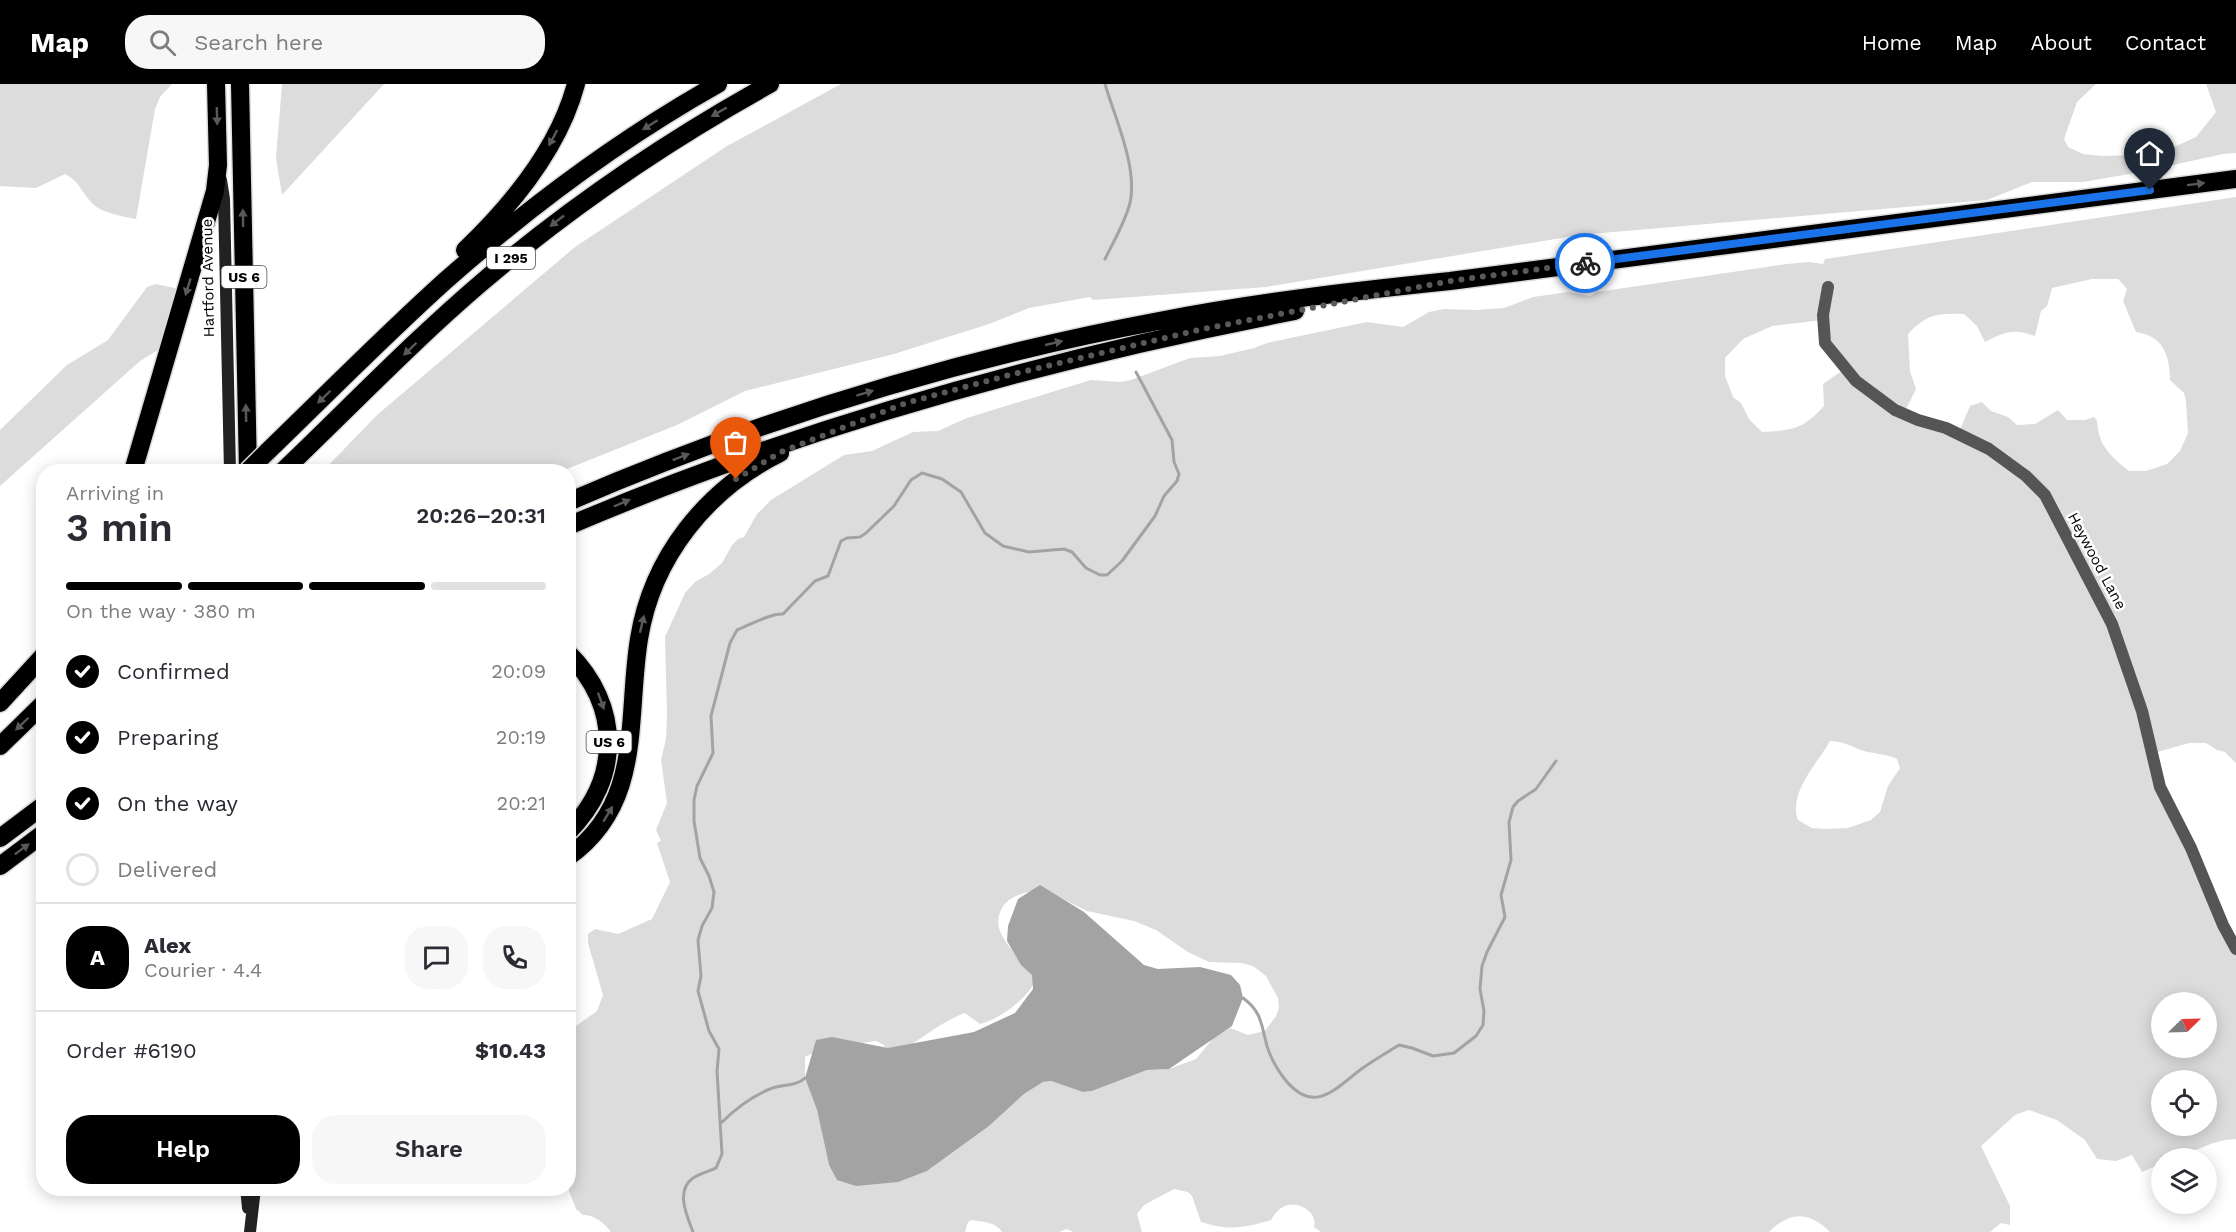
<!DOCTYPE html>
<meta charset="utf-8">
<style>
body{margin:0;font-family:"Work Sans",sans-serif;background:#f7f7f7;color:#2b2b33;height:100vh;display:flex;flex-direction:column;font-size:22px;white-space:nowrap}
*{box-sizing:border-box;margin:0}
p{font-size:20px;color:#7c7c81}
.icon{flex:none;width:33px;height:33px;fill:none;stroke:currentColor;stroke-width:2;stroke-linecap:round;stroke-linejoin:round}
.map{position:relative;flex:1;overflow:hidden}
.side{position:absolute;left:36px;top:380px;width:540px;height:732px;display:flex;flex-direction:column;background:#fff;border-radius:24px;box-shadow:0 3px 15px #0003}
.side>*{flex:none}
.needle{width:39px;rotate:67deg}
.controls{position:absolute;left:2151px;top:908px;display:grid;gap:12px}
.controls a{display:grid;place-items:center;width:66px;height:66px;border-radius:50%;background:#fff;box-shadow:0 3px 15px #0003;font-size:30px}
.pin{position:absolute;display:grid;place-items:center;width:51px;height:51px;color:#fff;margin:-62px -26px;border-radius:50% 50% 50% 0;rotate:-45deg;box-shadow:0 0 6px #0007}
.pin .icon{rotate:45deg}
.courier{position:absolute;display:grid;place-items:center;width:60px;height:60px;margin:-30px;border:4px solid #1a73e8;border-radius:50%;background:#fff;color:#222;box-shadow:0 2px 8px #0007}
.overview em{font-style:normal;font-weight:600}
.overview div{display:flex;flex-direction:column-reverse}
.overview{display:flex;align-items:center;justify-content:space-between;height:102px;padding:0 30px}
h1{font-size:39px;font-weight:600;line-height:45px}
.bar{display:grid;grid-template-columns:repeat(4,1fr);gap:9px 6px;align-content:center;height:72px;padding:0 30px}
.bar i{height:8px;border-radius:4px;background:#e1e1e2}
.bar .current{background:#000}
.bar p{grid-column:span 4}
.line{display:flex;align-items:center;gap:15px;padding:0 30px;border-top:2px solid #e1e1e2}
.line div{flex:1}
.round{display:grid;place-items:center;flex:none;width:63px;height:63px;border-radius:24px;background:#f7f7f7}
ol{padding:0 30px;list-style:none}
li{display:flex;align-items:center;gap:18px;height:66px}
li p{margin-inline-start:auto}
li .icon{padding:6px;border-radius:50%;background:#000;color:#fff;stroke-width:4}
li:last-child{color:#7c7c81}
li i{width:33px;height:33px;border:3px solid #e1e1e2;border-radius:50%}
.cta{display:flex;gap:12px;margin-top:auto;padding:12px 30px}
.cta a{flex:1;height:69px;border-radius:24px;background:#000;color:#fff;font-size:24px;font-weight:600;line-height:69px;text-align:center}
.cta a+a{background:#f7f7f7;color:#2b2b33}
header{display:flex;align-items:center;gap:36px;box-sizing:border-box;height:84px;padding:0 30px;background:#000;color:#fff}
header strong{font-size:28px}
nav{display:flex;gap:33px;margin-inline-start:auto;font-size:21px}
.search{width:420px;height:54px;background:#f7f7f7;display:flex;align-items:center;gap:15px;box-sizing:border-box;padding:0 21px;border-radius:24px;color:#7c7c81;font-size:22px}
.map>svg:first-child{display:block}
</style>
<header>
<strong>Map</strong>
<div class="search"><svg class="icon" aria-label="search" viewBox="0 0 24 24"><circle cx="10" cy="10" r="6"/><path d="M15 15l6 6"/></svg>Search here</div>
<nav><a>Home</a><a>Map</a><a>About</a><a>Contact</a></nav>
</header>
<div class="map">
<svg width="2236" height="1148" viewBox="0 0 2236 1148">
<rect width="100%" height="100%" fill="#fff"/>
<path fill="#dcdcdc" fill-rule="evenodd" d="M0 0H172L160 13 155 25 136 135C121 132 101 129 91 118 80 106 80 98 65 90L36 104 0 102Z
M282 0H384L282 111 276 74Z
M841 0H2096L2077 18 2064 55 2068 63 2083 70 2102 72 2136 71 2150 74 2196 53 2216 28 2206 0H2236V69L2223 70 2141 88 2083 98H2032L1987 116 1579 151 1266 203 1093 216 1090 213 1029 224 989 240 894 270 745 307 677 341 562 387H323L377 331 575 163 727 62Z
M2236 113V679L2225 668 2217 666 2206 659H2189L2154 669 2160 697 2236 863V1055C2207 1056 2189 1074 2162 1074L2161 1080 2142 1088 2132 1071 2116 1077 2097 1075 2085 1056 2057 1036 2029 1026 2015 1031 1981 1062 2010 1122V1141L2001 1139 1990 1148H1830C1809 1127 1790 1127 1769 1148H1321L1314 1143C1318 1128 1299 1117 1285 1122 1278 1125 1275 1130 1271 1136 1243 1144 1230 1147 1201 1138L1192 1112 1188 1108 1174 1105 1144 1121 1137 1130 1142 1148H1073L1067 1145 1059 1148H1002C996 1138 983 1138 972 1136L968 1138 965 1148H611C605 1139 593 1130 583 1131L576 1125 568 1104 569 947 597 927 603 911 588 859V850L595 845 618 850 652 835 670 798 657 759 661 757 656 746 667 719 661 676 666 655 667 629 665 553 685 509 695 498 709 490 722 479 732 461 738 455 744 453 757 430 771 416 844 371 872 367 913 348 938 347 967 334 1091 296 1120 298 1131 296 1190 274 1220 272 1254 264 1267 259 1367 238 1403 243 1429 228 1444 225 1476 226 1504 224 1533 213 1568 208 1590 212 1597 208 1787 180 1809 178 1823 180 1825 175ZM2092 195H2118L2127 205 2123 217 2136 248C2163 252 2170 271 2170 296L2184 309 2186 317 2188 349 2180 367 2167 380 2146 387H2129C2111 373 2098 361 2097 337L2094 333 2085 336H2067L2058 326 2035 340 2017 341 2008 333 1991 327 1982 318 1970 322 1959 348 1904 329 1916 305 1910 287 1908 250C1927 230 1937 229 1964 230L1977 242 1985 258C2004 248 2014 244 2035 252L2041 227 2047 222 2052 204ZM1823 236 1826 261 1843 286 1823 300 1824 322C1802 346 1793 346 1762 348L1749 335 1741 319 1733 313 1725 292V274L1743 255 1772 242ZM1830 657C1843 657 1852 663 1864 667 1876 670 1886 670 1897 675L1900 684 1888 702 1880 728 1871 736 1848 744 1825 745 1812 744 1798 736C1788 709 1817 680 1830 657ZM1034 807 1059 813 1087 827 1134 837 1156 846 1188 868 1209 878 1242 879 1253 882 1266 892 1278 914 1279 924 1276 932 1265 947 1248 951 1230 944 1215 952 1196 975 1169 985 1147 986 1092 1007 1083 1008 1051 997 1043 998 1024 1010 989 1042 927 1087 832 1086 829 1081 817 1026 805 994V973L823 964 876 957 884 961 891 973C917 959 938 939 965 929L980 940C998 936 1029 914 1035 896 1025 873 986 852 1002 824 1008 813 1022 809 1034 807ZM2162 918H2206V963H2162ZM2162 996H2206V1041H2162Z
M156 200 183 206 168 260 140 277 0 402V346L67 281 108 256 147 203Z"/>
<path fill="#a3a3a3" d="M1040 801 1084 828 1144 881 1158 885 1200 883 1231 891 1240 901 1243 914 1232 942 1169 985 1147 986 1092 1007 1083 1008 1051 997 1043 998 1024 1010 989 1042 927 1087 898 1098 856 1102 837 1096 829 1081 817 1026 805 994 816 956 832 953 888 964 974 948 1015 929 1033 905 1032 891 1021 881 1007 857 1008 842 1018 815Z"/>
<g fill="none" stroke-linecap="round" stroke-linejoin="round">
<path stroke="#a3a3a3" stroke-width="3" d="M1105 0C1115 34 1138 84 1130 119 1125 138 1114 157 1105 175
M1243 914C1262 928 1261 940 1267 962 1271 975 1278 987 1287 998 1315 1030 1335 1005 1360 986 1372 977 1386 969 1399 961L1412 964 1433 972 1454 969 1476 952 1483 941 1484 927 1480 905 1482 882 1487 868 1505 833 1501 811 1511 776 1509 738 1513 723 1518 717 1536 705 1556 677
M720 1040C735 1025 750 1013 770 1005 781 1000 796 1003 805 994
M693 1148C687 1132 675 1107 693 1094 699 1090 709 1087 716 1084L722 1070 717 987 719 965 709 947 698 907 701 892 698 856 702 842 712 824 714 808 709 792 700 774 694 737V716L697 702 713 669 711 632 730 559 737 546C750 541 771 529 783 530L815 497 828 492 841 457 847 454 860 453 866 449 894 422 911 396 922 389 942 395 961 408 985 449 1003 462 1029 468 1064 465 1072 468 1086 484 1100 491H1107L1122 477 1155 432 1164 412 1177 397 1179 390 1174 378 1172 356 1136 288"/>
<g stroke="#dbdbdb" stroke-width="21">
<path id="highway" d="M240 0 248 387
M465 166C512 121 559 64 576 0
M267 368C326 311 384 252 445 197 529 123 620 55 718 0
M133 387 215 107 218 81 216 0
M283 387C349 324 412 258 481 199 571 122 667 57 770 0
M568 418C758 336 956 275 1159 237 1256 218 1353 207 1450 197L2236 95
M568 442C802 342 1046 275 1295 227
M568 569C621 621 622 695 568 748
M0 619 44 571
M0 662 44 619
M0 754 44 721
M568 773C644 719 626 635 639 555 652 473 707 405 780 369
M0 782 44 749"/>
</g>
<path stroke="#555" stroke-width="12" d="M1828 203 1823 231 1825 259 1856 297 1895 326 1918 336 1946 344 1989 365 2026 392 2045 411 2112 540 2142 627 2160 703 2191 764 2223 841 2236 865"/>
<path stroke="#222" stroke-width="12" d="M221 96 224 115 230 387
M246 1104 248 1124
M250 1148 255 1104"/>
<use href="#highway" stroke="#000" stroke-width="18"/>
<g stroke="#dbdbdb" stroke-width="21" stroke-linecap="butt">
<path id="highway-bridge" d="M248 387 267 368"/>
</g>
<use href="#highway-bridge" stroke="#000" stroke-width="18"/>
</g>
<defs><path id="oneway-solid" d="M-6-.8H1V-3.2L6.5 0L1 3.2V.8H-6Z" transform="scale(1.5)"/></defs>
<g fill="#595959">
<use href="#oneway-solid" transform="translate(719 28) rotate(150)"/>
<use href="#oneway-solid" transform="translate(217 32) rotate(89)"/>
<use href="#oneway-solid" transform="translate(650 41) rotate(148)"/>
<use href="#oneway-solid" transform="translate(553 54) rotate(118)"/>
<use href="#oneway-solid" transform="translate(2196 100) rotate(-7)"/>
<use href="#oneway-solid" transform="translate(243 134) rotate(-91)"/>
<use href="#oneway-solid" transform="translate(557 137) rotate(142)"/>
<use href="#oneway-solid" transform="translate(188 203) rotate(107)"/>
<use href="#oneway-solid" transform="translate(1054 259) rotate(-13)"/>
<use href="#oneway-solid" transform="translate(410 265) rotate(136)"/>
<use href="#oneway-solid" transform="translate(865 309) rotate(-17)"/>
<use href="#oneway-solid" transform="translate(324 313) rotate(136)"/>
<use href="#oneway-solid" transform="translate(246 329) rotate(-91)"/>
<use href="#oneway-solid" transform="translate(681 373) rotate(-21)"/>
<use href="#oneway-solid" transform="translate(622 419) rotate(-23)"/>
<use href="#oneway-solid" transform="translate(642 540) rotate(-77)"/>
<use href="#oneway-solid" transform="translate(601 617) rotate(70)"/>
<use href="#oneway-solid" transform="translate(22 640) rotate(136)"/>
<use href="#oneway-solid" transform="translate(608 730) rotate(-59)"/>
<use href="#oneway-solid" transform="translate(22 765) rotate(-37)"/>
</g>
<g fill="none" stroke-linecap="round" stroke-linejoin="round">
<path stroke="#595959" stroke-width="6" stroke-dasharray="0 10.8" d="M736 395 781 368 906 319 1013 290 1198 246 1450 197 1585 179"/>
<path stroke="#1a73e8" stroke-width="8" d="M1585 179 2150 106"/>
</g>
<g text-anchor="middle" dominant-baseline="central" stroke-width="5" stroke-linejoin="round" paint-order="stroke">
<g fill="#fff" stroke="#4c4c4c" stroke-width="1.5">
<rect x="487" y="163" width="48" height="22" rx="4.5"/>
<rect x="221.5" y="182" width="45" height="22" rx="4.5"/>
<rect x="586.5" y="647" width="45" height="22" rx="4.5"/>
</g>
<g font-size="14" font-weight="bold" fill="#000">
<text x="511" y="174">I 295</text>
<text x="244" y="193">US 6</text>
<text x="609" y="658">US 6</text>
</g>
<g font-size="15" fill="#000" stroke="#fff">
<text transform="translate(208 194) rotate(-91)">Hartford Avenue</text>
<text transform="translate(2097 477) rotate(62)">Heywood Lane</text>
</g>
</g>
</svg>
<div class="controls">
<a><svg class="needle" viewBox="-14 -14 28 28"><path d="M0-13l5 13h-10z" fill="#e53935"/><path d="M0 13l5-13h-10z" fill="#7c7c81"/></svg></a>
<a><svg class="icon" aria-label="locate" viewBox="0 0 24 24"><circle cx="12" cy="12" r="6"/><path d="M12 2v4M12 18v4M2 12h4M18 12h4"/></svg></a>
<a><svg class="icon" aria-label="layers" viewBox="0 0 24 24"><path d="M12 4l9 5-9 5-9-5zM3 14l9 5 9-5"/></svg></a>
</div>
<div class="pin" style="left:736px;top:395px;background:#ea580c"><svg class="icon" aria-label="bag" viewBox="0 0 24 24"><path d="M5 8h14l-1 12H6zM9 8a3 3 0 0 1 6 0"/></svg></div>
<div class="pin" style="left:2150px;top:106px;background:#1f2937"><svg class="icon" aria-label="home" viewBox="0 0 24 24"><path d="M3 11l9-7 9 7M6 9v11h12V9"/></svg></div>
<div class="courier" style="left:1585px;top:179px"><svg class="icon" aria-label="bike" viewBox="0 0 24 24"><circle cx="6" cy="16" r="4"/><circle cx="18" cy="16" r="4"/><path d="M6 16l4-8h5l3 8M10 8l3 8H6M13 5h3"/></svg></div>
<section class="side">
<div class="overview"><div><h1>3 min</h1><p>Arriving in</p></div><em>20:26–20:31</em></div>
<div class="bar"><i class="current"></i><i class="current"></i><i class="current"></i><i></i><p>On the way · 380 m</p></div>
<ol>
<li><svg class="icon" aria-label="check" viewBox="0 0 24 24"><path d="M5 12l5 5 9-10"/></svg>Confirmed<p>20:09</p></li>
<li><svg class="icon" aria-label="check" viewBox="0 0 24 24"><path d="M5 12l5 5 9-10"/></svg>Preparing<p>20:19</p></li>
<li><svg class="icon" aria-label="check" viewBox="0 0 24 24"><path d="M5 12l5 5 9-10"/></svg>On the way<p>20:21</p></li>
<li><i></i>Delivered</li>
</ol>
<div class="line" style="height:108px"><b class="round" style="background:#000;color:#fff">A</b><div><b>Alex</b><p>Courier · 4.4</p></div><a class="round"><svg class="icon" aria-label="chat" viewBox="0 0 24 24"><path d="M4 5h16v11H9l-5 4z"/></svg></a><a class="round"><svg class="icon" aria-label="phone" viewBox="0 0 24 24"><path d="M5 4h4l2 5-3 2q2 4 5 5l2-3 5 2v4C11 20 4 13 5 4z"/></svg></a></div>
<div class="line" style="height:78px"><div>Order #6190</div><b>$10.43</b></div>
<div class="cta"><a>Help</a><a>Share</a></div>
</section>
</div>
